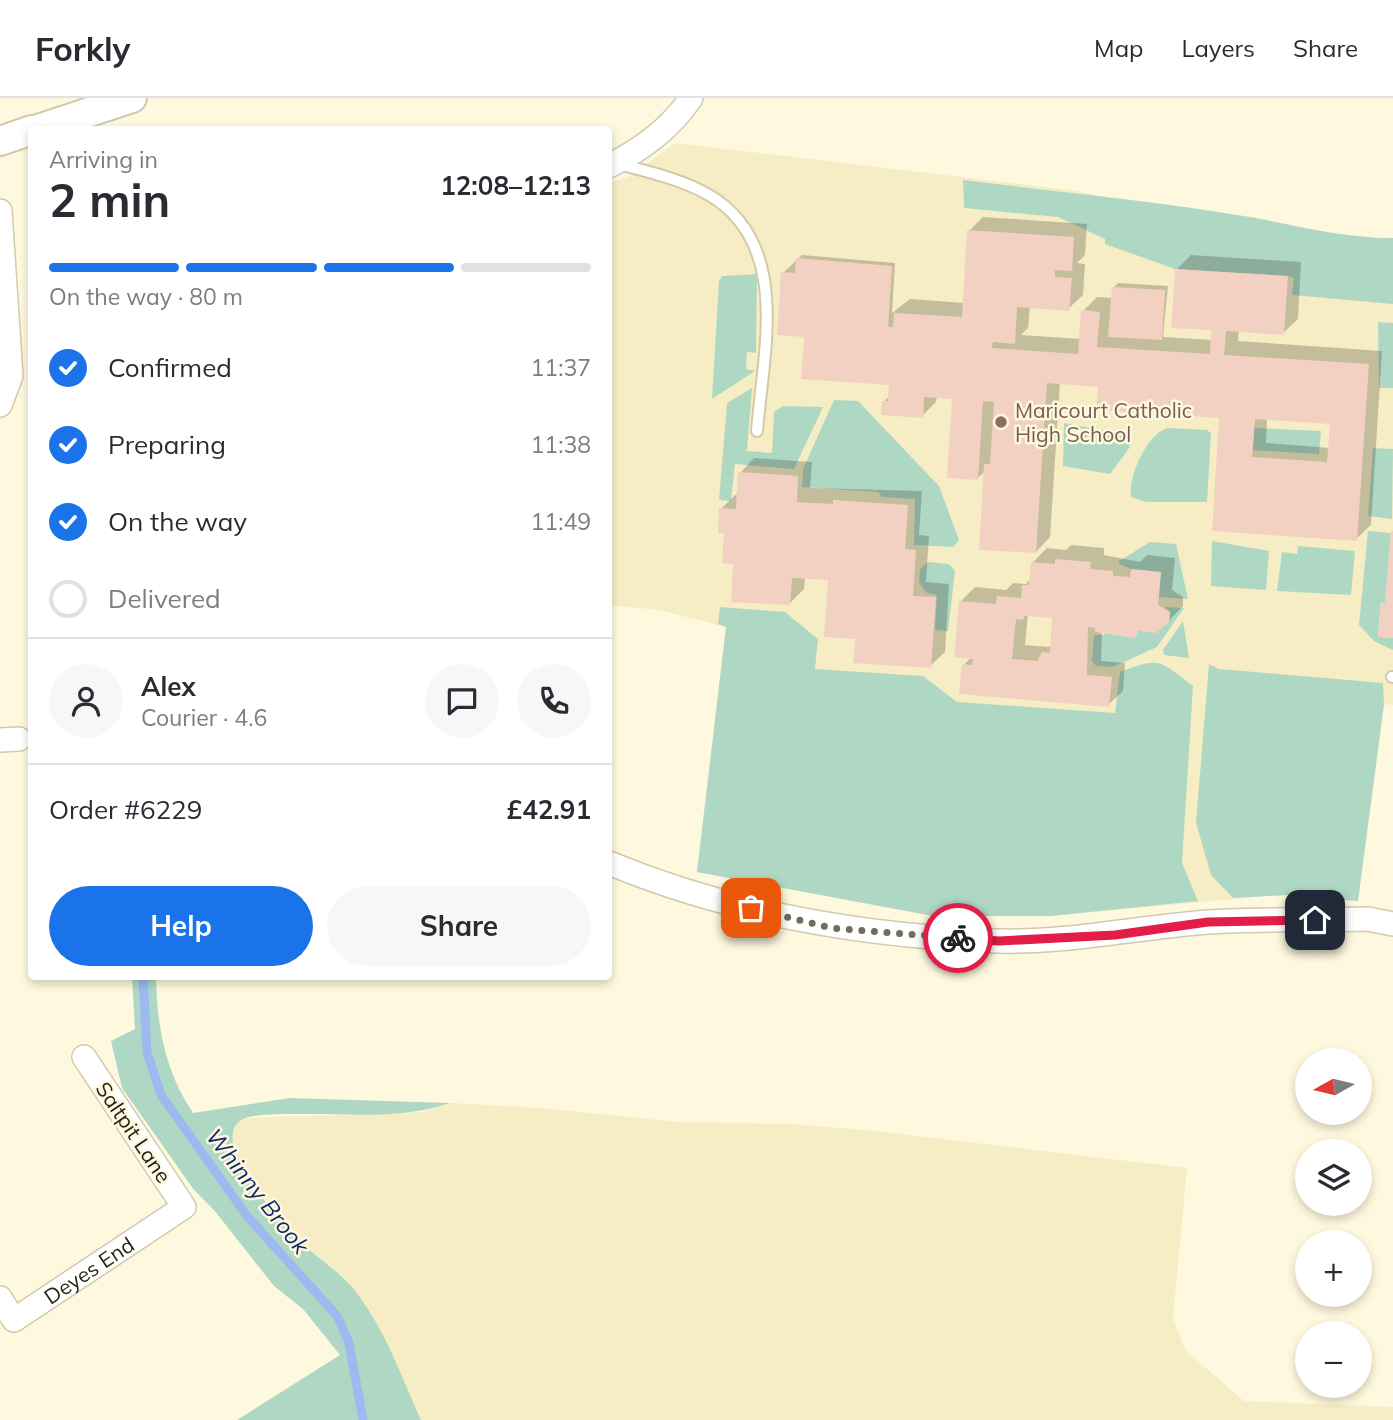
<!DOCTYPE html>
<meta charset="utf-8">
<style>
body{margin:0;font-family:Mulish,sans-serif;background:#f7f7f7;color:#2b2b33;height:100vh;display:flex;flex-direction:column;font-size:26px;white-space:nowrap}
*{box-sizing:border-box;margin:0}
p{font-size:23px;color:#7c7c81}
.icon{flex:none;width:38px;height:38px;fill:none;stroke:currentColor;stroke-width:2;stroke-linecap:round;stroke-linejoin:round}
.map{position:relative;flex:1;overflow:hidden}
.sheet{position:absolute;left:28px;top:28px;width:584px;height:854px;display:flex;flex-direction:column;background:#fff;border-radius:7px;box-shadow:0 4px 10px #0003}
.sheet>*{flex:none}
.needle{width:46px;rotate:262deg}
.buttons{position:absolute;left:1295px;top:950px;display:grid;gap:14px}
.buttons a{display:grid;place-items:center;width:77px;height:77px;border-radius:50%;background:#fff;box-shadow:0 4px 10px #0003;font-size:35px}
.pin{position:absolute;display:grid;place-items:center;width:60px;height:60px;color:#fff;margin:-30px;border-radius:14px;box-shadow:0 4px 10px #0006}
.courier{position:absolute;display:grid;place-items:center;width:70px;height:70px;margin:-35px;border:5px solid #e11d48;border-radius:50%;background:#fff;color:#222;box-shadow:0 2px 9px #0007}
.headline em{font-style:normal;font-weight:700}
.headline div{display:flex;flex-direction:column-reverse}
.headline{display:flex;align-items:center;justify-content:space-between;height:119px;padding:0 21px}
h1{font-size:46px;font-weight:700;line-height:52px}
.bar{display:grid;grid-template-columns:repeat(4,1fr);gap:10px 7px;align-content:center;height:84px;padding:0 21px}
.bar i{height:9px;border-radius:5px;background:#e1e1e2}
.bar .selected{background:#1a73e8}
.bar p{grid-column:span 4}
.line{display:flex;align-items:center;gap:18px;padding:0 21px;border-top:2px solid #e1e1e2}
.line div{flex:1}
.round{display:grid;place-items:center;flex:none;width:74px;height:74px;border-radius:37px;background:#f7f7f7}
ol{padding:0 21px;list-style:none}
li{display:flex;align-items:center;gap:21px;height:77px}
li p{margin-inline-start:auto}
li .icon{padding:7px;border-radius:50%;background:#1a73e8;color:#fff;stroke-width:4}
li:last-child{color:#7c7c81}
li i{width:38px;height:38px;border:4px solid #e1e1e2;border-radius:50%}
.button{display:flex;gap:14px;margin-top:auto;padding:14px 21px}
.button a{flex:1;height:80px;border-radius:42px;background:#1a73e8;color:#fff;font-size:28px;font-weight:700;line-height:80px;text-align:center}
.button a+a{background:#f7f7f7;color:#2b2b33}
header{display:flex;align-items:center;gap:42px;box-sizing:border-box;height:98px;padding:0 35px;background:#fff;border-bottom:2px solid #e1e1e2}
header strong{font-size:33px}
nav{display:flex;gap:38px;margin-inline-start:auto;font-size:24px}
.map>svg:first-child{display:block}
</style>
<header>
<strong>Forkly</strong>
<nav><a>Map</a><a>Layers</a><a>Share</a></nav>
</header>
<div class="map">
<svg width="1393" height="1322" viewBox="0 0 1393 1322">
<rect width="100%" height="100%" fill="#fef8de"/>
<path fill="#f6edc4" d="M675 45 1070 92 1135 105 1250 119 1358 140H1393V607L1384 606 1358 803 1277 797 1051 818H933L697 774 726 529 659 512 609 507V85L631 78Z
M450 1005 542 1010 677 1024 790 1026 867 1032 1187 1070 1173 1220 1185 1252 1244 1303 1393 1309V1322H421L370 1213 353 1190 303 1146 251 1086 233 1050 232 1036 237 1025 247 1020 423 1014Z"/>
<path fill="#afd8c4" d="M963 82C1059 94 1155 103 1250 119 1298 128 1344 140 1393 140V206L1292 197 1294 180 1288 178 1175 171 1105 146V141L1058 119 964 110Z
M757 176 756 255 747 254 746 271 755 273 712 301 719 183 722 178Z
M1378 224 1393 225V290H1379Z
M752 290 747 353 772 355 774 314 783 308 823 309 794 371 735 366 731 403 719 402 727 305Z
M834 302 858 303 939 388 959 442 953 449 914 447 915 401 882 399 878 394 802 389 803 371Z
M1064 325 1129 337 1130 349 1110 376 1063 368Z
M1168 330 1207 332 1211 335 1207 404H1146L1131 399C1128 379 1147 335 1168 330Z
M1254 330 1321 333 1319 356 1253 352Z
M1373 350 1393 351 1392 421 1368 418Z
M1368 433 1391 435 1385 505H1381L1378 538 1393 540V552L1374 543 1359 527Z
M1212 443 1269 453 1266 492 1211 488Z
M1150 444 1176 446 1188 501 1159 499 1161 474 1131 471 1119 466V463Z
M1298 448 1355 453 1351 497 1277 493 1282 454 1297 456Z
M928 464 949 466 955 473 948 533 935 532 937 497 927 495 919 485 920 471Z
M720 509 785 514 818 541 815 571 923 578 957 604 1115 615 1120 574C1162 558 1159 563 1193 588L1182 765 1198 803 1051 818H933L697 774 726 529 718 526Z
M1165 509 1184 510 1157 549 1113 569 1096 568 1092 563 1094 537H1104L1106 534 1134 540 1139 533 1156 534 1169 524 1170 514Z
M1183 523 1189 560 1164 557 1163 552Z
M1209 566 1219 571 1383 585 1384 606 1358 803 1288 797 1233 800 1211 777 1196 725Z
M132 879H156C157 929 165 973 193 1015L290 1000 450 1005C404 1021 356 1016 307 1016 289 1016 267 1015 249 1019 196 1033 287 1131 304 1147 320 1162 338 1173 352 1189 358 1196 363 1204 368 1211 390 1245 404 1285 421 1322H237L340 1257 303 1211 274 1188 214 1112 194 1092 122 990 111 943 135 931Z"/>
<path fill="#0003" fill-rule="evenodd" d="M983 119 1087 126 1085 157 1077 165 1085 166 1083 197 1068 211 1030 208 1028 230 1021 237 1081 241 1083 213 1097 199 1113 200 1114 189 1118 185 1168 188 1163 239 1213 242V231L1177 171 1191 157 1301 164 1298 221 1283 235 1239 232 1238 243 1382 253 1371 427 1356 441 1214 432 1221 318 1100 287 1060 285 1050 439 1036 454 986 372 977 381 954 299 937 298 936 304 922 318 883 304 890 298V286L806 238 783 175 802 157 895 165 892 215 910 201 965 205 969 133ZM1267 320 1332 324 1330 350 1266 345Z
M754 360 812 364 810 390 922 393 919 437 929 438 926 484 949 486 945 554 930 568 856 539 830 481 805 479 804 491 790 505 735 464 721 411 735 397H739L740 375Z
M1071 447 1104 450V457L1140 464 1147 457 1175 460 1172 492 1183 499V508L1178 513 1163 529 1141 532 1134 538 1102 533 1101 563 1125 565 1123 593 1108 607 964 567 971 559 961 503 975 489 1006 492 1013 485 1026 486 1031 480 1032 465 1047 450 1066 452ZM1028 516 1054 518 1052 546 1049 549 1025 547Z"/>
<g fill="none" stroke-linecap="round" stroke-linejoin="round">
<path stroke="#9db9ef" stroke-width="9" d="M143 878 147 954 161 997 247 1118 338 1219 349 1245 363 1322"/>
</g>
<path fill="#f3d1c2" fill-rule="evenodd" d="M967 132 1074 139 1072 173 1055 172V179L1072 180 1069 213 1017 209 1015 246 993 244 992 250 1078 256 1081 212 1100 214 1097 249 1210 256 1211 232 1171 230 1175 171 1288 178 1284 237 1226 233 1224 257 1369 266 1357 443 1212 433 1219 320 1096 312 1098 289 1047 285 1036 455 979 452 984 366H990L994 304 983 303 978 382 947 380 952 301 924 299 923 320 881 317 882 303H888L889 287 801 281 804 239 777 237 781 174 795 175 796 160 892 168 888 229H893L894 215 962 219ZM1255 321 1330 326 1327 364 1252 359Z
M1112 189 1165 192 1162 242 1108 239Z
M738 374 798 378 797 404 833 406V402L908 407 905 451 916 452 913 498 936 499 931 570 853 565 855 541 824 539 828 482 792 480 790 507 731 504 733 466 722 465 724 435H718L719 410 736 411Z
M1391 433H1393V540L1378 539 1381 504 1385 505Z
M1055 461 1091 464 1090 471 1113 473V478L1130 479 1131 471 1161 474 1158 507 1170 514 1169 524 1156 535 1139 533 1135 540 1095 534V530L1088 529 1087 577 1112 579 1109 609 959 596 962 566 972 567 973 561 954 559 959 503 996 506 997 498 1021 500 1022 487H1029L1031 464 1055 466ZM1024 518 1052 520 1050 555 1042 554 1037 563 1012 561 1016 521 1023 522Z"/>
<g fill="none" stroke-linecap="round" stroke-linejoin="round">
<g stroke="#d2caaa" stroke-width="14">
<path id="service" d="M619 66C649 74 681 81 709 97 792 146 763 254 757 333
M1392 579H1393"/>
</g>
<g stroke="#d2caaa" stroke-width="26">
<g id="minor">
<path d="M609 68C642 51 670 31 691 0"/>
<path d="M0 113 11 278 0 307"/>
<path d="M0 642 19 641"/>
<path d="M609 765C732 816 864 838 997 843 1069 845 1138 829 1209 824 1262 821 1315 822 1368 821L1393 826"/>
<path id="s1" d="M0 1200 14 1222 184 1109 84 959"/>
</g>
</g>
<g stroke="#d2caaa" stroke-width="32">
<path id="tertiary" d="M35 32 132 0
M0 43 32 32"/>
</g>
<use href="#service" stroke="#fff" stroke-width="10"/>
<use href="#minor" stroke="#fff" stroke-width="23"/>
<use href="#tertiary" stroke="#fff" stroke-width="28"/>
</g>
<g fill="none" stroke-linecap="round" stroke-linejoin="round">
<path stroke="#716d5c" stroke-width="7" stroke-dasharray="0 12.6" d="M751 810 831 830 958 840"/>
<path stroke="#e11d48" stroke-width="9" d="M958 840 999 843 1115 837 1208 824 1315 822"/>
</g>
<circle fill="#8d6e63" stroke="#fef8de" stroke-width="2.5" cx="1001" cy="324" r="7"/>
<g text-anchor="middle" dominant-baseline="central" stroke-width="5" stroke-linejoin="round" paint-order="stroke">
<g font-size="21" fill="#785e54" stroke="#fef8de" text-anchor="start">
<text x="1015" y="312">Maricourt Catholic<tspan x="1015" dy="24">High School</tspan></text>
</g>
<g font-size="21" fill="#252216" stroke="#fef8de">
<text transform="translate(134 1034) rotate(56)">Saltpit Lane</text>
<text stroke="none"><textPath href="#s1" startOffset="116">Deyes End</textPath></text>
</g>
<g font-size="23" font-style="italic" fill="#102b69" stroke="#fef8de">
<text transform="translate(258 1093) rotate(52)">Whinny Brook</text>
</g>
</g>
</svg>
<div class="buttons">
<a><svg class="needle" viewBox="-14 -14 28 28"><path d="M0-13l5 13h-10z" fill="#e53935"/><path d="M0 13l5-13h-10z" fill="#7c7c81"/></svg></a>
<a><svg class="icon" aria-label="layers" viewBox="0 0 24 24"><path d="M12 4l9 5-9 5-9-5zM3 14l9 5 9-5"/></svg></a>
<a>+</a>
<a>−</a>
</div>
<div class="pin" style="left:751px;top:810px;background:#ea580c"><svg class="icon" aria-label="bag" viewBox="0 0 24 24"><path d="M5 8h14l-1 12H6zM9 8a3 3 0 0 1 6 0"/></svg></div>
<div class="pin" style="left:1315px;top:822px;background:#1f2937"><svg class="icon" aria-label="home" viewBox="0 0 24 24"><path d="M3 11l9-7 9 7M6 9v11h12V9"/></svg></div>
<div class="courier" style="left:958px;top:840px"><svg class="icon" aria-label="bike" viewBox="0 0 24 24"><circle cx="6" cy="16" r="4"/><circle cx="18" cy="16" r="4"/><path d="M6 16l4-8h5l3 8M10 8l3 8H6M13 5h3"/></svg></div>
<section class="sheet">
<div class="headline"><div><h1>2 min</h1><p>Arriving in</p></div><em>12:08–12:13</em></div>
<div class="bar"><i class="selected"></i><i class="selected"></i><i class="selected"></i><i></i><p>On the way · 80 m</p></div>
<ol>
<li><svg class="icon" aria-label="check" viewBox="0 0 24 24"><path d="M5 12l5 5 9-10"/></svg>Confirmed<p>11:37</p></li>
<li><svg class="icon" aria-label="check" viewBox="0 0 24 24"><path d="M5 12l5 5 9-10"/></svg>Preparing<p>11:38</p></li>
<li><svg class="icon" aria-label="check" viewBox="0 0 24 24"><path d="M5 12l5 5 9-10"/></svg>On the way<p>11:49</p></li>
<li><i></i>Delivered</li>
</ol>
<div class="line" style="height:126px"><a class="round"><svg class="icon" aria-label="person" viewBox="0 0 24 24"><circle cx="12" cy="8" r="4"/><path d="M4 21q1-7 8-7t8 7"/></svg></a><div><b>Alex</b><p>Courier · 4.6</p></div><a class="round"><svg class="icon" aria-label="chat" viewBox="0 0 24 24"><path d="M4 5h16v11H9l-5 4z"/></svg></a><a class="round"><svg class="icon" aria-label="phone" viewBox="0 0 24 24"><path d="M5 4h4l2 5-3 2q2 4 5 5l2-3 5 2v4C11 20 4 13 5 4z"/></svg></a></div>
<div class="line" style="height:91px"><div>Order #6229</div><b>£42.91</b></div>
<div class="button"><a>Help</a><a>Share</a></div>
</section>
</div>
